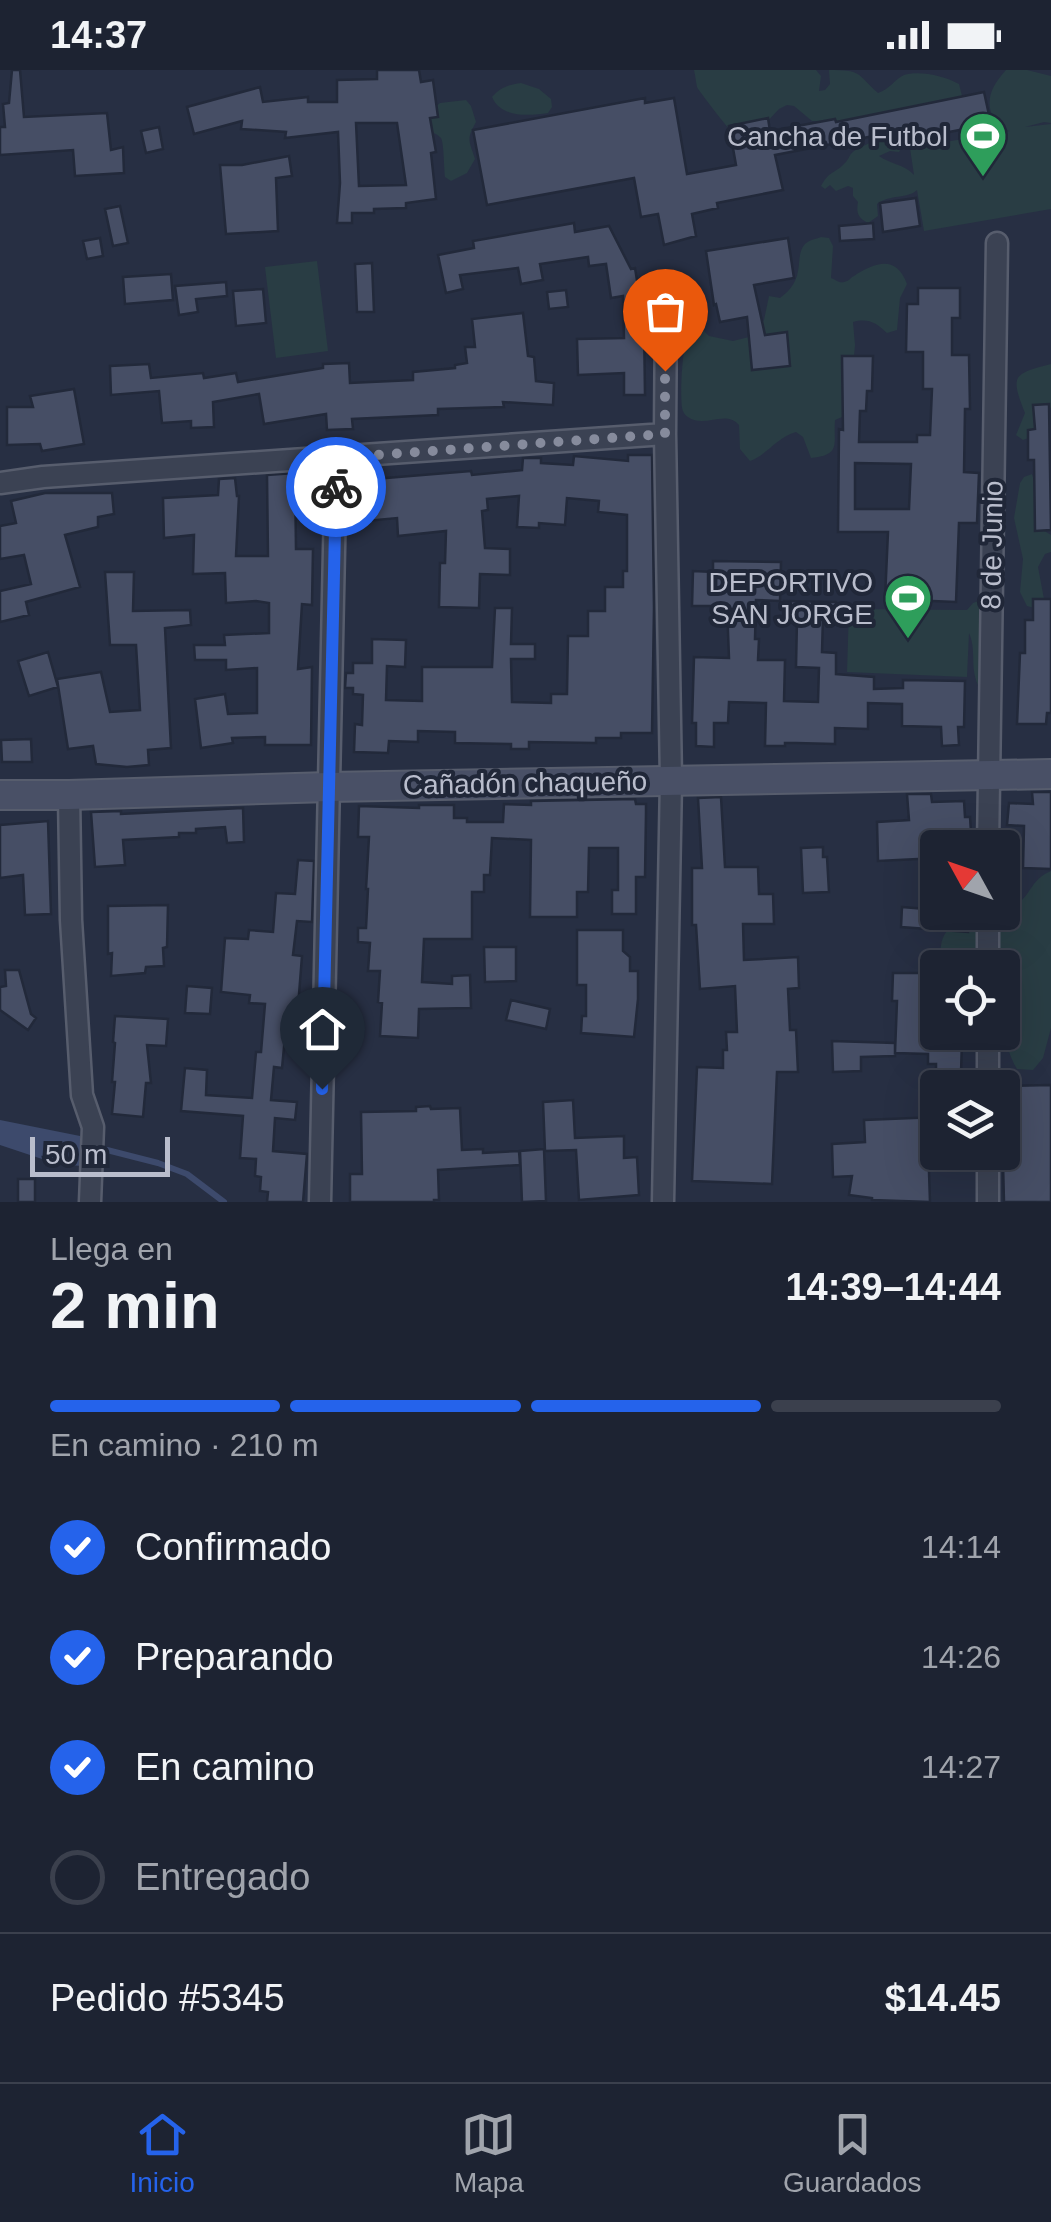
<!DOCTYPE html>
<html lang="es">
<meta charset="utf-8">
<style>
body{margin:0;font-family:Helvetica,sans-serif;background:#252b3a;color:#f1f3f6;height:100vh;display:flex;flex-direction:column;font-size:38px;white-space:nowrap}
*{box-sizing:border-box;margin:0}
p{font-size:32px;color:#a0a4ac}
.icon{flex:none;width:55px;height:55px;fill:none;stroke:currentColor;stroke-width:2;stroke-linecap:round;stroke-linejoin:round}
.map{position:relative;height:1132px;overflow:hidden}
.panel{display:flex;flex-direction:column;background:#1d2332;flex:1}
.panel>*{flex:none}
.needle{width:65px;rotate:310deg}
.controls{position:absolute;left:920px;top:760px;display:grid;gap:20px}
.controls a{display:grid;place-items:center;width:100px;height:100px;border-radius:10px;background:#1d2332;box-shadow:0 10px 40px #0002,0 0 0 2px #3b404d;font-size:50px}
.scale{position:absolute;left:30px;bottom:25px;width:140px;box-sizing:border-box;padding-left:10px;border:5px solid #b9bdcc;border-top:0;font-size:28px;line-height:35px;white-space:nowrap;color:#b9bdcc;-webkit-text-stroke:8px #202738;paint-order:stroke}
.pin{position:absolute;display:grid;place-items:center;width:85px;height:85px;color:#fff;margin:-102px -42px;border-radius:50% 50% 50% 0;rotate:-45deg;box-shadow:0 0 10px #0007}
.pin .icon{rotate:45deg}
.courier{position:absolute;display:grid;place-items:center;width:100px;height:100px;margin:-50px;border:8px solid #2563eb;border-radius:50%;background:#fff;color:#222;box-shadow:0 2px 12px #0007}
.overview em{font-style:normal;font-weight:600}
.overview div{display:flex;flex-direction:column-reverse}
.overview{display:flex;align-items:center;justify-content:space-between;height:170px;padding:0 50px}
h1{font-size:65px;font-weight:600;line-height:75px}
.bar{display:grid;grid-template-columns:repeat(4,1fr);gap:15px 10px;align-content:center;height:120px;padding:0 50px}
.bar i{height:12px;border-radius:8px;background:#3b404d}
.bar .current{background:#2563eb}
.bar p{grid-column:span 4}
.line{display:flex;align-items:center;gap:25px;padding:0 50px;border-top:2px solid #3b404d}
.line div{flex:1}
ol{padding:0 50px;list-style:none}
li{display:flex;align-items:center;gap:30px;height:110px}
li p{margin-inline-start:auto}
li .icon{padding:10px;border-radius:50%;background:#2563eb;color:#fff;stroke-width:4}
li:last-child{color:#a0a4ac}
li i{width:55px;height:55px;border:5px solid #3b404d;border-radius:50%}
.status{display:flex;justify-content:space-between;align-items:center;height:70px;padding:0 50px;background:#1d2332;direction:ltr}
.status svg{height:28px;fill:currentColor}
.menu{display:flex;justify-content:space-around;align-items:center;height:140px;border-top:2px solid #3b404d;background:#1d2332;font-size:28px;color:#a0a4ac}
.menu a{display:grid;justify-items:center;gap:5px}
.menu .current{color:#2563eb}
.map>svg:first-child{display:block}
</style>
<div class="status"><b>14:37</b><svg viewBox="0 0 49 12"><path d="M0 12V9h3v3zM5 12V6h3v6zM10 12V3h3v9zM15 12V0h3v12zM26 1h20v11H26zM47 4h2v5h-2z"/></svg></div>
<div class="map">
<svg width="1051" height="1132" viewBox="0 0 1051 1132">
<rect width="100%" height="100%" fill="#272f43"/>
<path fill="#293d44" d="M694 0H816L821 6 819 21 825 20 830 14 829 0C862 0 856 3 878 23 890 19 894 10 904 5 919 0 945 6 959 14L963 30 843 53 812 51 794 36 787 35 779 39 763 56 733 63C728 59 699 21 697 17 696 12 695 4 694 0Z
M1006 0H1027L1051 6V53L1044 52 1025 57 1051 54V139L924 161 917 120C908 129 890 124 877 134L878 146 868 153C858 148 856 143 858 132L853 126V118L848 116 836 121 830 115 825 119 821 116C829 101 834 104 844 94 851 87 847 87 854 81 859 77 865 76 869 73 883 65 892 56 905 71L899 82 890 81 879 86C890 94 904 94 914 105L910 78 1010 61 1000 59C983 36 988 20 1006 0Z
M521 13 539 19 551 29 552 37 548 43C528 46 501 48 492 27 501 17 508 15 521 13Z
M466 30 471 36 476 52C466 70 469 70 475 89L467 103 451 111 445 107C444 99 444 73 441 68 437 64 432 62 427 59L428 43 440 33Z
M821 167 829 168 833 176 831 208C838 211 840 214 847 211 850 210 851 207 854 206 876 192 896 185 907 214L900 228 897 260 887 263C876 253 869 248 853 252L855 275 849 344 835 350C833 374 842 385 811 388L803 367 796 362C777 367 767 385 750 391L740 379 739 355C725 339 705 359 688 347 686 346 684 344 683 341 679 334 682 271 689 264 694 259 697 260 704 261L709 266 733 271 749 267 764 250 769 226 780 228C808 208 793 187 805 174 809 170 816 169 821 167Z
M317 191 328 281 276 288 265 197Z
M1051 294V338L1048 337 1037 348 1031 367 1023 370 1016 365 1025 343C1010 305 1013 304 1051 294Z
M1032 404 1034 411 1038 457 1051 465V482L1045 484 1038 497 1044 529 1034 538 1027 536 1020 522 1023 489 1014 448 1020 413 1024 407Z
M990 526 983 623C967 602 978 583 969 563L967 607 847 602 849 539 967 540 973 533Z
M1051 801V958L1043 988 1033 1000 1017 999C1002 974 1004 950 1008 922L1003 915 1002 898 947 897 942 895C932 837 986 855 1017 834 1032 824 1030 810 1051 801Z"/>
<path fill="#3d4a6c" d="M0 1050 80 1066 82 1096 57 1094 0 1075Z"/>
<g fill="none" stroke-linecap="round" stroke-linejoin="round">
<path stroke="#3d4a6c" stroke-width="6" d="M107 1080 158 1093 187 1104 224 1132"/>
</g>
<path fill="#464e65" stroke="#22293a" stroke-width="2.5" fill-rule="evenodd" d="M12 0H20L24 47 107 43 111 80 123 77 124 103 75 106 73 80 0 85V57H5L3 34 9 33Z
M377 0H419L421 12 433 10 438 47 430 48 436 82 431 83 436 129 406 133V138L374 139V143H352V153H337L340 113 338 62 285 68 286 62 241 59 242 51 194 64 187 37 260 17 263 32 308 27V32H337V10L377 9ZM356 53H397L406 115 359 116Z
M984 22 991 54 886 74 884 64 775 85 783 120 717 133 718 138 692 144 696 166 664 175 658 144 641 147 634 108 487 135 473 60 645 28V33L674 28 687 104 736 95 729 56 768 48 770 61 835 49 836 52Z
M159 57 163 79 146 83 141 61Z
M289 86 292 106 276 108 278 161 226 164 220 95H242Z
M916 128 920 156 883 162 880 133Z
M120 136 128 173 113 176 105 139Z
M574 153 575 162 609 156 631 199 635 198 644 253 645 325H624V303L578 305 577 269 624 268 623 226 611 228 606 194 589 196 588 187 540 194 543 210 521 214 518 198 460 205 463 219 446 223 438 185 474 178 473 171Z
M873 153 874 169 840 171 839 156Z
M100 168 103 186 87 189 83 171Z
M788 168 794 208 754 215 765 265 787 262 790 296 752 300 747 247 720 252 716 234 714 235 706 181Z
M372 193 374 242H357L355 194Z
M171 204 173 230 125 234 123 207Z
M226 212 227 226 196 229 198 242 179 245 175 216Z
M918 218H960V248H952V285H969L970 339H965L964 402 979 403 977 453H959L956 532 885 529 888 462H838L839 359 843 360 842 286H873L872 321H867L866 341H860L859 372H917V365H930L932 319H923V282H906L907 234H918ZM855 393 911 394 909 439H855Z
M263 219 266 253 236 256 233 221Z
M566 220 568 237 549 239 547 222Z
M523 243 528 286 534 287 536 311 554 313 553 335 503 332 504 337 438 339V345L352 349 353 359 327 360 326 344 264 354 259 324 213 332 214 357 191 358V351L162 353 159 321 111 325 110 296 149 294 151 308 203 303 204 308 236 303 238 312 323 298V294L349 293 350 313 413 310V302L455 298V295L467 293 465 277H475L472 249Z
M74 319 84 374 42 381 40 374 7 375V337H33L30 326Z
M1049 334 1051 460 1035 461 1034 390H1028V360L1035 359 1033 335Z
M628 385H652L654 538 652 663H621V668H596V673L529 672V679H511V674L455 673V662L418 661V672L389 671 388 683 354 682 355 654 362 655 363 625 353 624V618H345L346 603H353V593H372V569L406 570 405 597 387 596 386 630 422 631V597H492L495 538H512L511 574H535V589H511L512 632 551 633V624H567L568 566H588V541H605V517H623V501H627V445L598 442 599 431 567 428 565 455 539 453V458L517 457 519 426 487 429 488 440 482 441 485 478 510 479V505L480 504 479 538 439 537 440 493H445L446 461 398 466 397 448 366 451 362 410 471 401 472 405 522 400 523 388H541V393L573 395 574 386 628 391Z
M295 403 296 479H313L312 535 302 534 298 599 312 597 311 675H265V667L232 668 233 673 201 678 195 629 225 624 228 644 257 643V598L226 600V590H195L194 575H225L224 565 269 563V533L256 531 226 533 225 503 193 504 194 465 164 468 163 428 218 425 219 409 235 408 237 426H239L236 486H268L267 405Z
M45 423H112L114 444 98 447V457L65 465 80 517 26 532 29 545 0 552V521L31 514 24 485 0 489V456L16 453 11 431Z
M713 491 781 492 780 531 756 530 755 569H759L758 590H785L784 631 818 632 819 598 796 597 797 549H784V531L836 532V547H823L822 582 836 583V604L874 607V619L903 618V610L965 611 964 657H958L959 675 942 676 941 657 902 656V634L868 633V659L835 658V674L796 673H785V676H765L766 633 729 632 728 653H714V677L696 676V653H692L694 587 729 588 727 536H692L693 501 713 502Z
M105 502H134L133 541 190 540 191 555 165 558 171 678 148 680 149 695 127 697 96 694 93 676 68 679 57 609 101 602 110 642 140 640 136 575H110Z
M1033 529H1051V643H1047L1046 654H1017L1020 583H1025V550H1033Z
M48 582 58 617 29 626 18 591Z
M31 669 32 692H2L1 670Z
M1032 722H1051V799L1023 798 1024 756 1007 755 1009 733 1033 734Z
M907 724H931L932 732 964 731 965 747H970L972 778H938V788L878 791 877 752 909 750Z
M721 727 725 797H758L759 824H773L774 854H743L744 890 798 887 799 918 788 919 790 960H796L798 1002H777L772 1114 692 1111 697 997 723 998V980H727L726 962H737L735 916 700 919 696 855H692V798H702L698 728Z
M635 729 636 734H646V743L645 807H636V844H612V820H618V778H589L588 822H577V847H530L531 770 492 768 490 805H484V822H472V869H424L422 912 452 914V906L470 905 471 938 419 939 418 968 380 966 382 933 378 932 380 901H368L370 873 358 872V858H366L368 819H366L369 767H358L359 736 419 738V735H454V748H467V752H503L504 734 531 735V731Z
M243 738 244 772 227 773 225 757 196 759V763H179V767L123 770 125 795 95 797 91 742 121 741V744Z
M48 751 51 844 25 845 23 805 0 808V755Z
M823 777V787H827L829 822 803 823 801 778Z
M298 790 314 791 312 852 297 851 293 885 302 886 298 937 310 938 309 965 293 964 292 968 285 967 282 998 274 997 271 1030 297 1032 295 1050 275 1048 273 1081 307 1084 303 1132H267L268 1122 260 1121 261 1107 255 1106 256 1089 240 1088 243 1046 181 1041 185 998 207 1000 206 1025 252 1028 256 982H261L265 934 249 933 250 925 221 922 225 868 248 869 249 860 273 862 276 823 295 824Z
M168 835 167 877 163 878 164 896 146 897 145 903 111 906 112 883 108 884V836Z
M902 837 938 840V842H970L968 862 901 857Z
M577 860H623V881L630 887V901H638V929L634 967 581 963 582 946H586V915H577Z
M484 877H516V911L485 912Z
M5 900H19L31 944 36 948 28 960 0 940V917L6 916Z
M893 903H933L932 932H938V962H952L951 969 962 970 961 1003 936 1002V994H928V984L895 983 897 931H892Z
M187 916 212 918 210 944 185 943Z
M511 930 550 939 546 959 506 950Z
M115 946 168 949 166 976 147 975 151 1013H146L143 1047 112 1044 115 1012H112L115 973 113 972Z
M832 971 895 973V986L861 987V1001L833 1002Z
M1051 1015V1132H1004L1002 1054H1010V1016Z
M573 1030 575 1068 624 1066V1088L637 1087 639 1125 579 1130 576 1080 545 1081 543 1032Z
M430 1036 431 1039 460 1038 462 1080 483 1079V1083L519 1081 520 1095 438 1100 439 1130H434V1132H350V1104H362L361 1042 416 1041V1037Z
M938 1047V1070L928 1071 930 1132 872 1130V1128L849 1125 852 1106 833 1107 832 1074 865 1072 864 1050Z
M544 1079 546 1131 522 1132 520 1081Z
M18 1109H35V1132H18Z"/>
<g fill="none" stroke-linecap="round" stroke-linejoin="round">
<g stroke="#575d6d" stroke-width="25">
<path id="minor" d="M0 413 43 407 665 364
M69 725 71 850 82 1025 93 1057 90 1132
M988 778 997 173
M988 842V898
M988 1018V962
M320 1132 336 387
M663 1132 671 710 665 364 666 238
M988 1132V1082"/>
</g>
<g stroke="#575d6d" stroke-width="32">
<path id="secondary" d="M0 725H69L329 717 1051 704"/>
</g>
<use href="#minor" stroke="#3b4253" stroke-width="20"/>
<use href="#secondary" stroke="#495066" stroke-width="28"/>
</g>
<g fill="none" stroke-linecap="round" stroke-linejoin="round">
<path stroke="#868b9c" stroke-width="10" stroke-dasharray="0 18" d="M336 417V388L665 364V301"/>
<path stroke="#2563eb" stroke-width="12" d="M322 1019 336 417"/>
</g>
<defs>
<g id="stadium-pin" transform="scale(2.5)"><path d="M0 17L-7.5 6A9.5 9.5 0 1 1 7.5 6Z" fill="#2e9e5b" stroke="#202738"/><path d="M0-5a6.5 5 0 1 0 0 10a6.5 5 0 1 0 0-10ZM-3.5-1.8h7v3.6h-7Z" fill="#fff"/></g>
</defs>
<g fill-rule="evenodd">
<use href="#stadium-pin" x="983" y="66"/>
<use href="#stadium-pin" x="908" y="528"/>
</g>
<g text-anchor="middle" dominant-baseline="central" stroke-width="8" stroke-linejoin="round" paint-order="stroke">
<g font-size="28" fill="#b9bdcc" stroke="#202738" text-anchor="end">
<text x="948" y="66">Cancha de Futbol</text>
<text x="873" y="512">DEPORTIVO<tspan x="873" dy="32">SAN JORGE</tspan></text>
</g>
<g font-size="28" fill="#b9bdcc" stroke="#202738">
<text transform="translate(992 475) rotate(-89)">8 de Junio</text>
<text transform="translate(525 713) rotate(-1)">Cañadón chaqueño</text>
</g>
</g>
</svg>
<div class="controls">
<a><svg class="needle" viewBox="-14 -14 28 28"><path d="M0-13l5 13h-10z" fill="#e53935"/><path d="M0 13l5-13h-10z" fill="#a0a4ac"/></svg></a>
<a><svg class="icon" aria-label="locate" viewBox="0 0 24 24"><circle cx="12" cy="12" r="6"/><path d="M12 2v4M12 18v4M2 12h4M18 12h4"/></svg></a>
<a><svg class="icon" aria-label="layers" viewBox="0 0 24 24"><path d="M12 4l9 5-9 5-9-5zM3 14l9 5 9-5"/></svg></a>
</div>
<div class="scale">50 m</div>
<div class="pin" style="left:665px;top:301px;background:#ea580c"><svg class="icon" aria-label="bag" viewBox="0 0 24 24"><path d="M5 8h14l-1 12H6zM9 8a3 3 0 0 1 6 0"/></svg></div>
<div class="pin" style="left:322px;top:1019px;background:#1f2937"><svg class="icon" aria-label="home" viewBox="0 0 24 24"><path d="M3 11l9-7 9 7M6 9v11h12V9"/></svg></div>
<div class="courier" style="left:336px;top:417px"><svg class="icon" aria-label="bike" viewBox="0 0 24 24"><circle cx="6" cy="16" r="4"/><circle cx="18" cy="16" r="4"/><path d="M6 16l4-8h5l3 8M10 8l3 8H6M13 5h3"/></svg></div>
</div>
<section class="panel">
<div class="overview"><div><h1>2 min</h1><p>Llega en</p></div><em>14:39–14:44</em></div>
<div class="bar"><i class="current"></i><i class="current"></i><i class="current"></i><i></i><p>En camino · 210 m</p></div>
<ol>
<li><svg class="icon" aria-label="check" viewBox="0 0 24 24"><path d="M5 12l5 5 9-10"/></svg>Confirmado<p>14:14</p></li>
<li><svg class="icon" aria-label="check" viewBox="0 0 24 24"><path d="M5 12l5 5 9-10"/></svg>Preparando<p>14:26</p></li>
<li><svg class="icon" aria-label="check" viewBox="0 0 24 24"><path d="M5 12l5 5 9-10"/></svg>En camino<p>14:27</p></li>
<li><i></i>Entregado</li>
</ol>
<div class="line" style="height:130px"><div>Pedido #5345</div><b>$14.45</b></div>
</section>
<nav class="menu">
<a class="current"><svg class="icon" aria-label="home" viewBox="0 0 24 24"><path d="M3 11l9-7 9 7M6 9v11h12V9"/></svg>Inicio</a>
<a><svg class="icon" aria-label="map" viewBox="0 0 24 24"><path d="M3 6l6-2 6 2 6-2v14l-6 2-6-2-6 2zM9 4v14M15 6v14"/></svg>Mapa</a>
<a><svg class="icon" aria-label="saved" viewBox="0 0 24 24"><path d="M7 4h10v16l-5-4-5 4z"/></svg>Guardados</a>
</nav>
